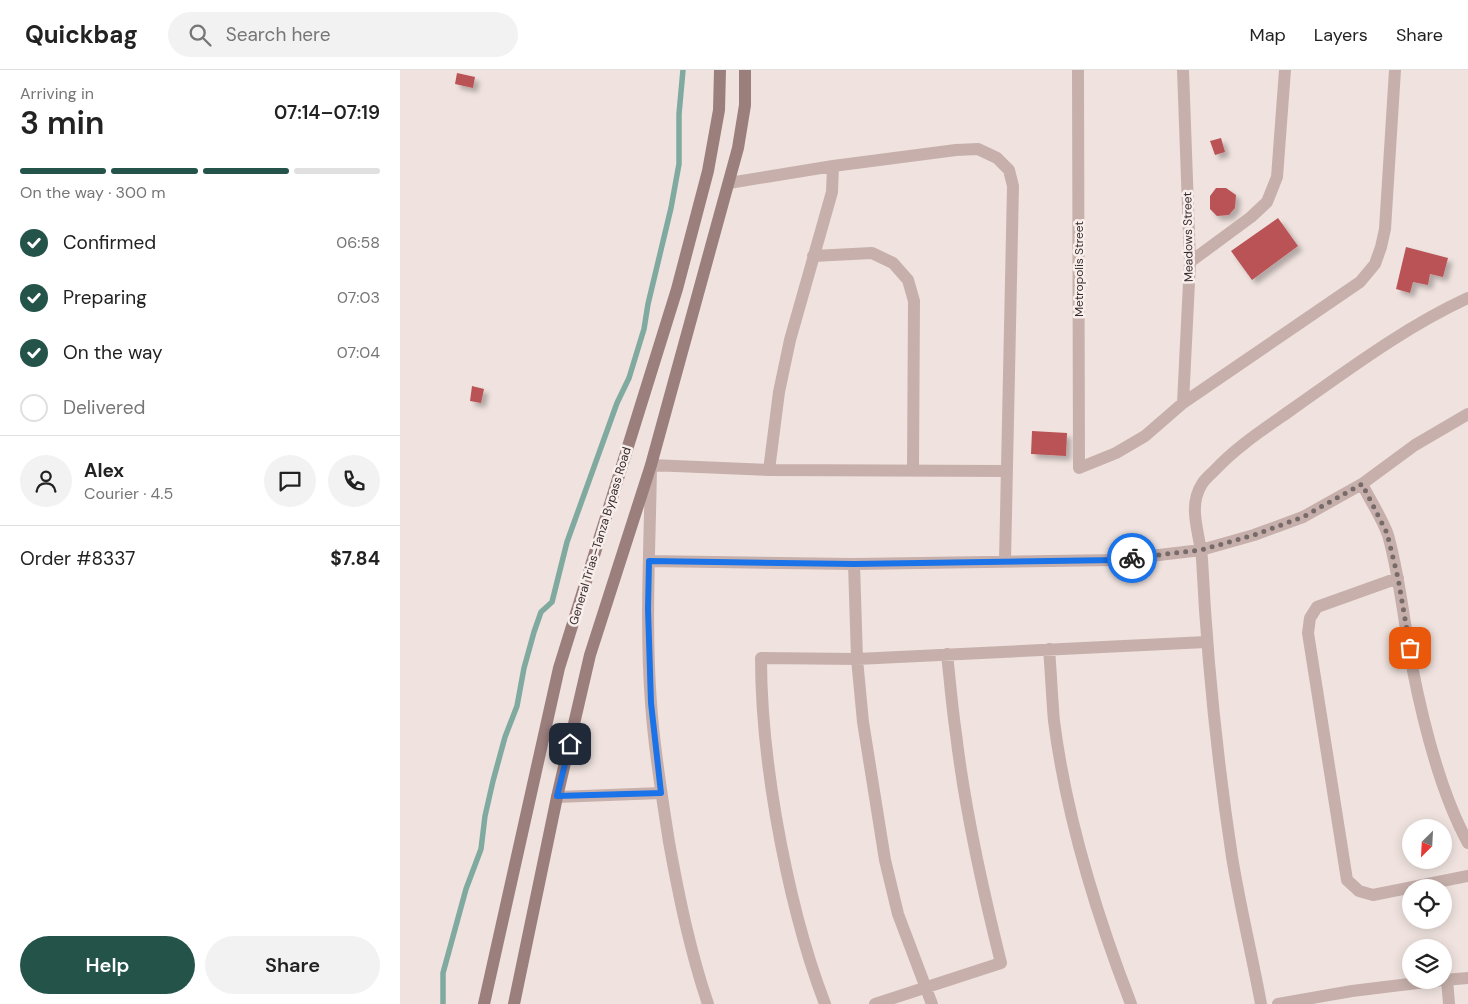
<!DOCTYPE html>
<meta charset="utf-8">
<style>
body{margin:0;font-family:"DM Sans",sans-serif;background:#f2f2f2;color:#222;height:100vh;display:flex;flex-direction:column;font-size:19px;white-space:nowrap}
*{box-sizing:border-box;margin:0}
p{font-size:16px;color:#767676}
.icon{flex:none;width:28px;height:28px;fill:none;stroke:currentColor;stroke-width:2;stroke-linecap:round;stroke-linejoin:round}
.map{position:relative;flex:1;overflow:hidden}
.details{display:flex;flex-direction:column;background:#fff;width:400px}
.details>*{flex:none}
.needle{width:32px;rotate:204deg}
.fabs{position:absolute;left:1002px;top:749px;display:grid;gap:10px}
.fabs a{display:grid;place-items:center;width:50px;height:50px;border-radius:50%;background:#fff;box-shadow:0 2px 12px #0003;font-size:25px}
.pin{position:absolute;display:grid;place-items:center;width:42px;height:42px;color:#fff;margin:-21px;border-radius:10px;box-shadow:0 2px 8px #0006}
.courier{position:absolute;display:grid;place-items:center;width:50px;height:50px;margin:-25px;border:4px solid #1a73e8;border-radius:50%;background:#fff;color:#222;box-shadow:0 1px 6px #0007}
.head em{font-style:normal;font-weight:600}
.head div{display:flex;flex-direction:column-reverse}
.head{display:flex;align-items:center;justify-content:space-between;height:85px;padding:0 20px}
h1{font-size:32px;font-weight:600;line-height:38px}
.bar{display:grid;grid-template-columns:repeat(4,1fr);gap:8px 5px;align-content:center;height:60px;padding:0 20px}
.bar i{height:6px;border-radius:4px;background:#e0e0e0}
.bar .selected{background:#235349}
.bar p{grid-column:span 4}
.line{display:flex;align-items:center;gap:12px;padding:0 20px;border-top:1px solid #e0e0e0}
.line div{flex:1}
.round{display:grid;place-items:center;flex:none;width:52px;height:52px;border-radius:26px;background:#f2f2f2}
ol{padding:0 20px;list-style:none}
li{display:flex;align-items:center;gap:15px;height:55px}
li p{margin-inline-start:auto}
li .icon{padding:5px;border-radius:50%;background:#235349;color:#fff;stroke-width:4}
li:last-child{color:#767676}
li i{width:28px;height:28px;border:2px solid #e0e0e0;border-radius:50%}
.button{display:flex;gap:10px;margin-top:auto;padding:10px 20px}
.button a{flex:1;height:58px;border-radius:30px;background:#235349;color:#fff;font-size:20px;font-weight:600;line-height:58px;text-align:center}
.button a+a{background:#f2f2f2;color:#222}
header{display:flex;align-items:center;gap:30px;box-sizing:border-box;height:70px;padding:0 25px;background:#fff;border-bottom:1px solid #e0e0e0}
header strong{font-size:24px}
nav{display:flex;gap:28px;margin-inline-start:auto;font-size:18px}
.search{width:350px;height:45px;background:#f2f2f2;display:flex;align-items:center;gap:12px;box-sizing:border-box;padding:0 18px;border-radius:28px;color:#767676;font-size:19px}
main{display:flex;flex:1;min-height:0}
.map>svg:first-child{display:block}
</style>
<header>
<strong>Quickbag</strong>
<div class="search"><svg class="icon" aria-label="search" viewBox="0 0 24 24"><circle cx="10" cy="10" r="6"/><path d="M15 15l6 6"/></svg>Search here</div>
<nav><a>Map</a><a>Layers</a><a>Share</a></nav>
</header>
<main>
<section class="details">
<div class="head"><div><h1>3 min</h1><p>Arriving in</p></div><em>07:14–07:19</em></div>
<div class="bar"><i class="selected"></i><i class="selected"></i><i class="selected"></i><i></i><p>On the way · 300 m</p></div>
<ol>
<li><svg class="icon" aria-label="check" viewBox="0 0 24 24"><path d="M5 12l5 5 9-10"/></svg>Confirmed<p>06:58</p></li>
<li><svg class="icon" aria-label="check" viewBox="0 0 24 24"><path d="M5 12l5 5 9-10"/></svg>Preparing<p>07:03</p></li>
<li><svg class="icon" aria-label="check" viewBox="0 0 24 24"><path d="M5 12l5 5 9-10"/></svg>On the way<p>07:04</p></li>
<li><i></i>Delivered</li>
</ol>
<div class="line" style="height:90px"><a class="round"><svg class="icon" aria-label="person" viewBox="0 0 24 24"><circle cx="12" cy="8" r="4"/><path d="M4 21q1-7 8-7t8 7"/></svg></a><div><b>Alex</b><p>Courier · 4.5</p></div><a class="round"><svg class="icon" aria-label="chat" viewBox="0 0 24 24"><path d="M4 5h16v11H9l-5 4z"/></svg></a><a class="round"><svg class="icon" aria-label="phone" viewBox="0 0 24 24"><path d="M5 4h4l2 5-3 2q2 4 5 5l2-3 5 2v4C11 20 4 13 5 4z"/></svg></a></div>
<div class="line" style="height:65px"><div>Order #8337</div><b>$7.84</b></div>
<div class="button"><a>Help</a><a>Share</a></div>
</section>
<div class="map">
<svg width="1068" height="934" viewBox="0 0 1068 934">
<defs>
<filter id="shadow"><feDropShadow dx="4.5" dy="4.5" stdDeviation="2.5" flood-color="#0004"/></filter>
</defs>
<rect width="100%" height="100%" fill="#f0e3df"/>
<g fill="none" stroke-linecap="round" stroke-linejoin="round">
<path stroke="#80aaa0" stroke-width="5.5" d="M43 934V903L66 819 81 779 85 746 93 711 105 667 117 636 124 598 134 562 141 542 152 532 167 472 217 333 229 308 244 259 248 234 271 138 279 94V44L283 0"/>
</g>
<path fill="#ba5357" filter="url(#shadow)" d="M57 3 75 7 73 18 55 14Z
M821 68 825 82 815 85 810 71Z
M816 118H826L836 125 835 138 829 145 817 146 810 139V126Z
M878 148 898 176 852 210 831 181Z
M1006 177 1048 188 1043 207 1030 204 1028 215 1013 212 1010 223 996 219Z
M72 316 84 319 81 333 70 331Z
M632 361 667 363 666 386 631 384Z"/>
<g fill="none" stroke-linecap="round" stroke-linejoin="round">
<path stroke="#c7b0ac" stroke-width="12" d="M678 0 679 398 716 383 745 366 783 333 960 212 975 194 981 177 985 159 995 0
M329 113 433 96 556 80 578 79 597 88 609 100 613 116 605 491
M413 186 472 183 493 193 508 210 514 231 513 400
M790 192 851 147 867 132 877 107 885 0
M783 333 790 192 783 0
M369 400 379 322 390 270 432 122 433 96
M962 414C970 430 982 448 988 465 1000 508 1004 552 1012 596 1023 652 1040 722 1068 773
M249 491 454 494 717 490 801 480 854 465 903 447 962 414 1015 375 1068 344
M454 494 457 589 463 652 485 790 498 844 532 934
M998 508 917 537 910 548 908 563 947 810 959 821 973 825 1068 806
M649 579C651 603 652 628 654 651 666 745 697 846 731 934
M157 727 261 723
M1047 909 1049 934
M1044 910 1068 908
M308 934C290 881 279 827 269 772 262 726 254 680 251 633 245 554 250 474 251 395L369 400 607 401
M425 934C402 874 387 810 376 747 367 694 361 641 361 588L457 589 806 572
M475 934 601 893C582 817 565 741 556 664 552 637 550 611 547 584
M861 934C852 885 840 836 832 787 817 688 807 588 802 489 800 464 787 437 802 414 805 409 810 405 814 401 836 377 864 359 891 340 948 300 1005 257 1068 228
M878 934 952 921 1042 910"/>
<path stroke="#9b7f7d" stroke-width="12" d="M84 934 159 598 277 219 308 101 319 40 320 0
M114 934 157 727 190 585 251 395 338 78 345 35V0"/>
</g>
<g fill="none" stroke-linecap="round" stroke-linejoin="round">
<path stroke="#776b69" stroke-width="5" stroke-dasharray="0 9" d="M732 488 801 480 854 465 903 447 962 414 987 463 998 508 1010 578"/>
<path stroke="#1a73e8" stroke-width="6" d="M170 674 157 726 261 723 251 633 248 539 249 491 454 494 717 490 732 488"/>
</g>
<g text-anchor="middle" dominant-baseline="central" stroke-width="5" stroke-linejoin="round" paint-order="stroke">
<g font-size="12" fill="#362a2a" stroke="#f8eeeb">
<text transform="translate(788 167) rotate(-91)">Meadows Street</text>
<text transform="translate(679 199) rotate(-90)">Metropolis Street</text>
<text transform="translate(200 466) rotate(-73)">General Trias–Tanza Bypass Road</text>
</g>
</g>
</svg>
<div class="fabs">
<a><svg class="needle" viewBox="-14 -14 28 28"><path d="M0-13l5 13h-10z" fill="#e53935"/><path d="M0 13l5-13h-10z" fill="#767676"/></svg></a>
<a><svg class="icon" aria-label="locate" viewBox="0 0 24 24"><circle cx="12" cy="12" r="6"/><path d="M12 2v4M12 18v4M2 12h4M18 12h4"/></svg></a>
<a><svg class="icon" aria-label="layers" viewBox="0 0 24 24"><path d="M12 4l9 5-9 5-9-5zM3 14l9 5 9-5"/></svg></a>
</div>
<div class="pin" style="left:1010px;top:578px;background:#ea580c"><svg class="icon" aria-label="bag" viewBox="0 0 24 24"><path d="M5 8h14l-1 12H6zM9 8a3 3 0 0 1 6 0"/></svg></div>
<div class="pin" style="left:170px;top:674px;background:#1f2937"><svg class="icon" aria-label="home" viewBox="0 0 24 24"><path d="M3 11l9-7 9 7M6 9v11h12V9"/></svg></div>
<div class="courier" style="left:732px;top:488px"><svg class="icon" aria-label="bike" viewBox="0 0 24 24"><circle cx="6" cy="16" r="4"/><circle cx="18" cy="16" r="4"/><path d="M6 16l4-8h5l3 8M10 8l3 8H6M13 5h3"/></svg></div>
</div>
</main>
